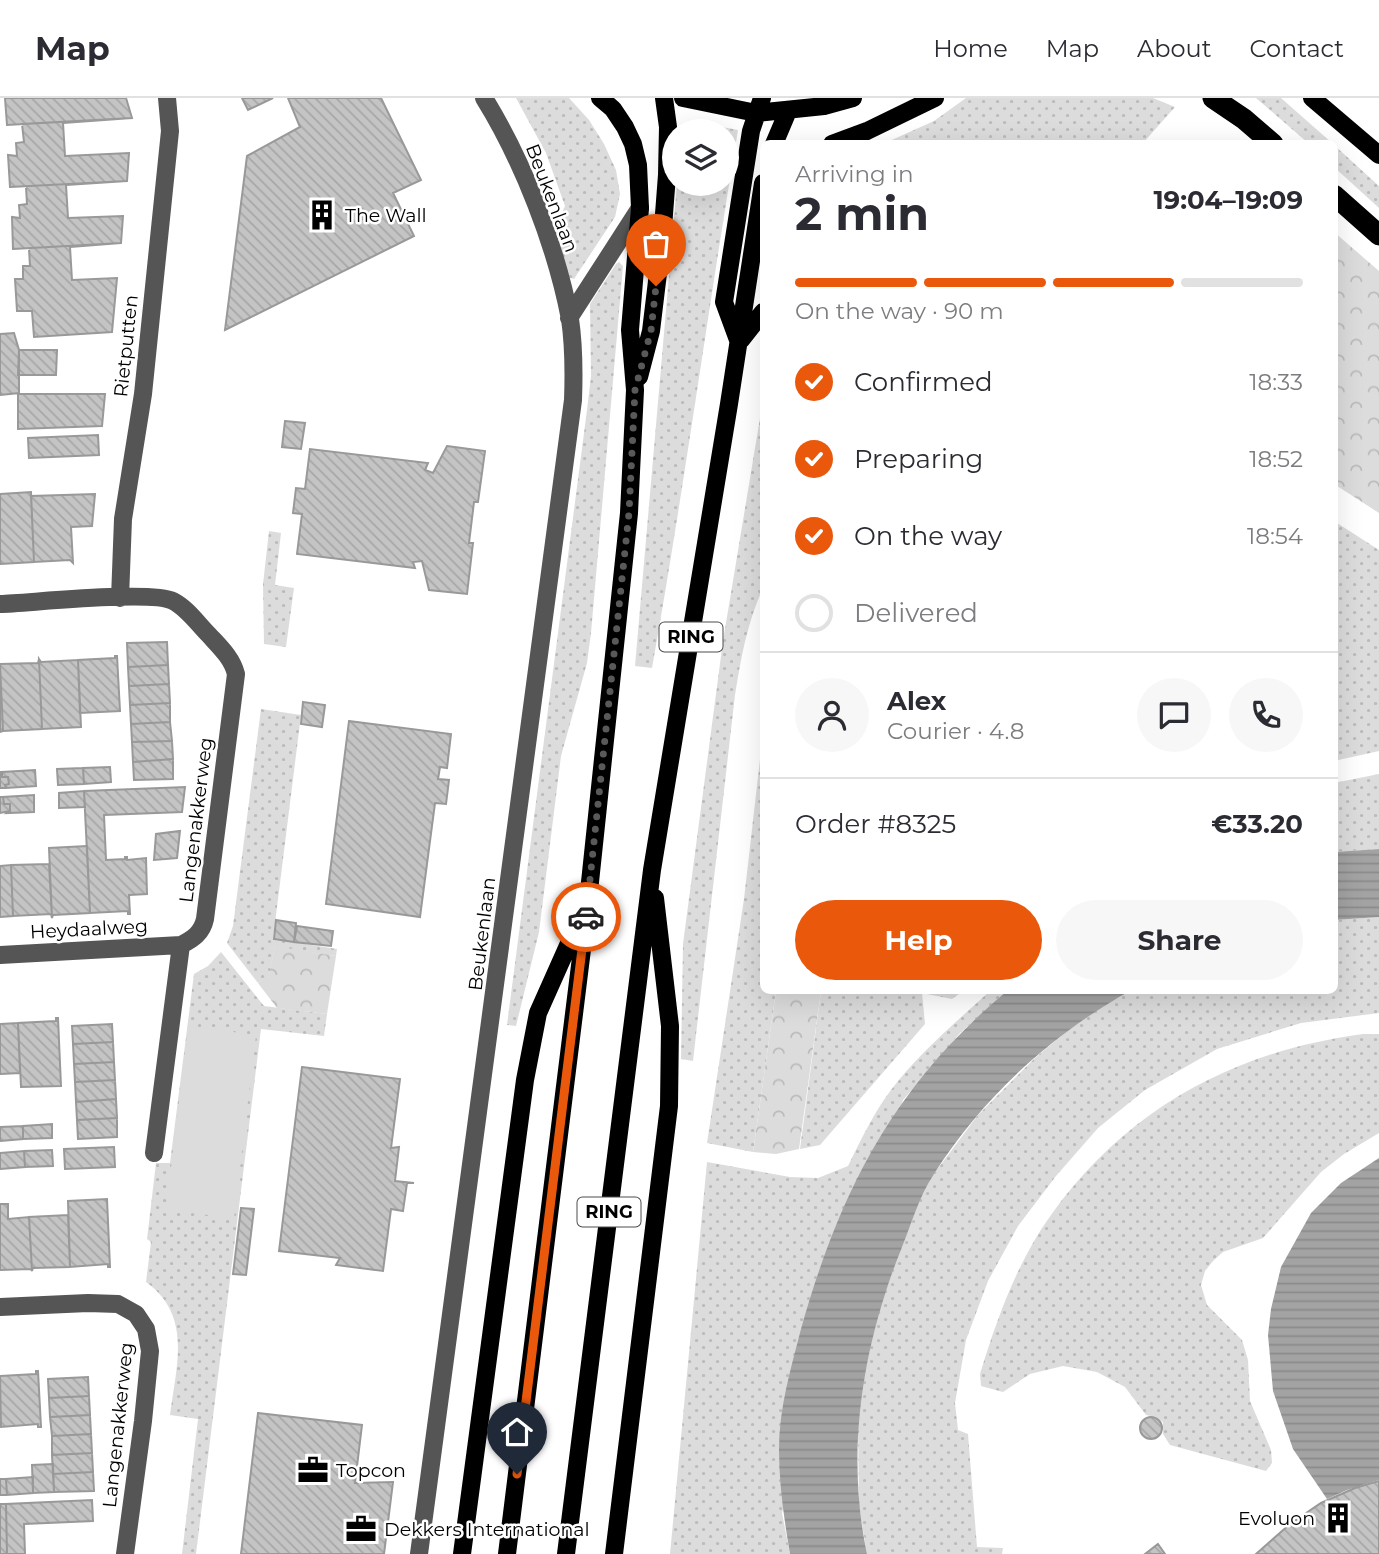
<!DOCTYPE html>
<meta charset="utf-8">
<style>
body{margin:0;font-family:Montserrat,sans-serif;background:#f7f7f7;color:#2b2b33;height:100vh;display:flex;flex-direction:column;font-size:26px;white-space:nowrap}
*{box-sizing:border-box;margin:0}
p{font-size:23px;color:#7c7c81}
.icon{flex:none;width:38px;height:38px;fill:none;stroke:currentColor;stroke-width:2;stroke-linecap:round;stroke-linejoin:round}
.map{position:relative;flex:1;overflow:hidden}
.details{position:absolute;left:760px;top:42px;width:578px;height:854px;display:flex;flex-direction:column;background:#fff;border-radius:10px;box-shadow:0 7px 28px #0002}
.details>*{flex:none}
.controls{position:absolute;left:662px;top:21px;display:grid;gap:14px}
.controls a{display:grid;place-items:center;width:77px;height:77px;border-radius:50%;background:#fff;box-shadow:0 7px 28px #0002;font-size:35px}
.pin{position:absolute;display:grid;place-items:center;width:60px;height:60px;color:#fff;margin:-72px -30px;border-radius:50% 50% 50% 0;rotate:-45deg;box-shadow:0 0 7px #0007}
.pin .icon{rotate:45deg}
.courier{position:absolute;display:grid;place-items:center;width:70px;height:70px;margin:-35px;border:5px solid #ea580c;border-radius:50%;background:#fff;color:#222;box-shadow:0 2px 9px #0007}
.head em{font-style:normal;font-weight:700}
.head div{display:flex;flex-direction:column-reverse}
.head{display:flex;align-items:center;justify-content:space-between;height:119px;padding:0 35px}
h1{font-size:46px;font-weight:700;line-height:52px}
.bar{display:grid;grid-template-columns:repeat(4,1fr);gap:10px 7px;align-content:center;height:84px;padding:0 35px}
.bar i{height:9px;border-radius:5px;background:#e1e1e2}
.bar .active{background:#ea580c}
.bar p{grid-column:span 4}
.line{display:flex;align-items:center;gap:18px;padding:0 35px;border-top:2px solid #e1e1e2}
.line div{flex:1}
.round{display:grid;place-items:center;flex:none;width:74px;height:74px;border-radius:37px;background:#f7f7f7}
ol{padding:0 35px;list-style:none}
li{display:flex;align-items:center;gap:21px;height:77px}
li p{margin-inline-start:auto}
li .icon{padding:7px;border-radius:50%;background:#ea580c;color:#fff;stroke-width:4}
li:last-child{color:#7c7c81}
li i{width:38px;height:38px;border:4px solid #e1e1e2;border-radius:50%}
.primary-button{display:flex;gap:14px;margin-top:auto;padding:14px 35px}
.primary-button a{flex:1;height:80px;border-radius:42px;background:#ea580c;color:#fff;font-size:28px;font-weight:700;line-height:80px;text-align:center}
.primary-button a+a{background:#f7f7f7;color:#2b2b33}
header{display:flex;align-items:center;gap:42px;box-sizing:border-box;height:98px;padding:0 35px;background:#fff;border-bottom:2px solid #e1e1e2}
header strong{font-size:33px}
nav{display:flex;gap:38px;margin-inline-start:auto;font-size:24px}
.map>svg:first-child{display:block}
</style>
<header>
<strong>Map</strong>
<nav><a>Home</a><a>Map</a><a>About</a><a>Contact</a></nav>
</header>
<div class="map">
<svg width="1379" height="1456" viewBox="0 0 1379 1456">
<defs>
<pattern id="grass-dots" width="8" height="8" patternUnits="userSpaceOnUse" patternTransform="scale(1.75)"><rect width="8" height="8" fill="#dcdcdc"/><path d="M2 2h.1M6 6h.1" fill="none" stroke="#bbb" stroke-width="1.8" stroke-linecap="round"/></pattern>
<pattern id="forest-crowns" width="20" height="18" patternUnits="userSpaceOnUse" patternTransform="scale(1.75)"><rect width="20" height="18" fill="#dcdcdc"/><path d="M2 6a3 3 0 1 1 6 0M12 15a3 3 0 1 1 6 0" fill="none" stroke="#bbb"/></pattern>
<pattern id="water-rules" width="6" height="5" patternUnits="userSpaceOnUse" patternTransform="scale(1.75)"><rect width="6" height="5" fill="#a3a3a3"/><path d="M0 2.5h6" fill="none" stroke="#8b8b8b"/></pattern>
<pattern id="building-back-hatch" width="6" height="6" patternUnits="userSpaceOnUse" patternTransform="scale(1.75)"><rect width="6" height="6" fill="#c4c4c4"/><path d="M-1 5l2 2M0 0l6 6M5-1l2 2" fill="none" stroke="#a7a7a7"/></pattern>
</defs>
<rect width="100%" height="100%" fill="#fff"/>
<path fill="url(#grass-dots)" d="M516 0H569L589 22 604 46 616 72 620 96 615 119 574 181 567 179 555 130 565 108 546 55Z
M966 0H1153L1175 9 1143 45H885L934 23Z
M1256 0H1281L1332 45H1308Z
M690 23 738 32C708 211 684 391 652 570L635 568 677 86H726V33H683L687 24Z
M1334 47 1379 88V110L1334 69Z
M619 164 623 168 591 535 587 565 561 658 539 834 516 928 507 927 587 312 591 278 590 206 616 166Z
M763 302V490C747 525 741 560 735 597L693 963 681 961 683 846 723 543Z
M1334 423 1379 452V653L1334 663Z
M269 433 281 435 275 487 294 490 286 549 264 546 263 486Z
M261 611 301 617 273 841 337 851 336 858 275 849 269 877 258 885 227 845 233 828Z
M762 644 763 892 776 893 753 1054 707 1045 744 801Z
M1379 676V751L1334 754V685Z
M1379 819V915L1301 925 1217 951 1145 992 1098 1030 1056 1078 1018 1128 988 1183 966 1242 955 1305 958 1332 968 1336 977 1449 1003 1450 1002 1456H867L859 1407 858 1330 861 1292 877 1217 914 1112 933 1077 978 1017 1035 960 1067 933 1096 912 1130 893 1334 892V822Z
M221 854 264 908 327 916 324 938 261 931 196 1456H182L198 1321 170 1317C176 1268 193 1218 146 1184L151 1144 147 1141 156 1065H170L194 876 208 868Z
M821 893H963L952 901 922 895 925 926 820 1047 800 1051Z
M990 893H1007L960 935 903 1002 782 1415 790 1456H670L707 1064 790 1079 818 1080 848 1068C861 1042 873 1016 891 992 919 955 956 924 990 893Z
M1363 936H1379V1035L1344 1056 1321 1074 1263 1140 1223 1154 1213 1163 1205 1173 1201 1187 1207 1207 1242 1242 1248 1262 1250 1303 1271 1352 1272 1365 1266 1373 1170 1347 1163 1336V1324L1156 1319 1146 1317 1125 1289 1097 1274 1063 1268 1030 1276 1003 1294 981 1288 980 1276C997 1221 1017 1164 1051 1117 1128 1010 1235 953 1363 936Z"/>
<path fill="url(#forest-crowns)" d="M1334 134 1379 173V415L1334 386Z
M275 848 336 858 327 916 277 910 258 885 269 876Z
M776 893H821L799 1051 776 1056 753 1054Z"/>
<path fill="#dcdcdc" d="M188 928 256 937 234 1120 166 1112Z"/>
<path fill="url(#water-rules)" d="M1379 751V819L1334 822V754Z
M1007 893H1130C1052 936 982 1000 934 1076 919 1099 912 1124 902 1149 863 1246 845 1352 867 1456H790C784 1421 779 1386 779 1351 779 1310 791 1270 801 1231 840 1092 895 986 1007 893Z
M1379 1060V1382L1347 1392 1327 1401 1293 1351 1273 1293 1268 1237 1271 1211 1281 1169 1311 1115 1341 1085Z"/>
<path fill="url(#building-back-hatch)" stroke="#999" stroke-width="2" d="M5 0H126L132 20 7 27Z
M242 0H273L248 12Z
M288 0H381L421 82 393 95 414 138 225 232 247 58 300 29Z
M132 20 63 25 65 58 129 55 127 83 10 89 8 57 17 58 16 45 24 44 22 26Z
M127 83 66 87 68 120 123 118 121 145 13 151 12 119 20 120 19 107 27 106 26 89H10Z
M121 145 70 149 72 182 117 180 112 234 34 239 32 213H17L15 181H23V168H30L29 151H13Z
M14 235 19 252V295L0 297V236Z
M19 252H57L56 277H18Z
M18 296H105L102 328 18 331Z
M285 323 305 325 301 351 282 349Z
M98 337 99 357 29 360 28 340Z
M447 348 485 353 478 404H474L469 445H473L467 496 429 492 422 463 413 464 415 470 297 456 302 416 293 415 296 390 305 391 310 351 428 365 425 372 433 375Z
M31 394 34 464 0 466V396Z
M95 396 92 428 71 429 73 465 70 462 34 464 31 398Z
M167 544 168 567 128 569 127 545Z
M115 558H117L120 613 80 615 78 562 115 560Z
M39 561 41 564 78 562 81 629 42 631Z
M39 561 42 631 3 633 0 566 38 565Z
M0 566 3 633 0 634Z
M168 567 169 586 129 588 128 569Z
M169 586 170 605 130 607 129 588Z
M303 604 325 607 322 629 301 626Z
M170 605V624L131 626 130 607Z
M349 623 451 636 447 670 440 669 438 681 449 682 446 706 435 705 420 819 326 806Z
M170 624 172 643 132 644 131 626Z
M172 643 173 661 133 664 132 644Z
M173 661V681L134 682 133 664Z
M110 669 111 684 84 686 83 670Z
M83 670 84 686 58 687 57 671Z
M35 672 36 688 6 690 5 687 9 686 8 679H2V674Z
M0 674H2V679H8L9 686 5 687 6 690H0Z
M185 689 182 714 104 717 106 762 125 761V759H127V762L146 760 147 796 129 797 130 816H128V813L90 815 84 693Z
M84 693 85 709 59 710V695Z
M34 697V714L7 715 10 713V706H4L3 699Z
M0 699H3L4 706H10V713L0 715Z
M180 733 177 760 154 762 156 736Z
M87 748 90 815 53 817 52 820 49 750Z
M49 766 52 820 51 816 13 818 11 767Z
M11 767 13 818 0 819V768Z
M276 822 296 825 294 844 274 841Z
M297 828 333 833 331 848 294 844Z
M56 920H58L61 988 21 989 18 925 56 923Z
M18 925 20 975 0 976V926Z
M112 926 113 944 73 946 72 928Z
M113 944 114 964 74 966 73 946Z
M114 964 115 982 75 984 74 966Z
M302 969 400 981 391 1050 399 1049 395 1083 414 1085H407L403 1113 391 1111 383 1173 336 1167 340 1160 279 1153Z
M115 982 116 1001 76 1004 75 984Z
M116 1001 117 1020 77 1022 76 1004Z
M117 1020V1039L78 1041 77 1022Z
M52 1026V1040L23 1041V1028Z
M23 1028V1041L0 1043V1029Z
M114 1049 115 1069 65 1071 64 1051Z
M52 1052 53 1068 25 1069 24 1053Z
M24 1053 25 1069 0 1071V1055Z
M107 1101 110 1169H108V1166L70 1169 68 1103Z
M0 1106H8V1121L29 1119 32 1173 31 1171 0 1172Z
M241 1110 254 1111 246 1177 233 1176Z
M68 1117 70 1169 33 1170 32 1173 29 1119Z
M36 1273H38L41 1329H38V1326L1 1329 0 1278 36 1276Z
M88 1279 89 1298 49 1300 48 1281Z
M89 1298 90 1317 50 1319 49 1300Z
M258 1315 362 1327 355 1385 393 1384 384 1456H241Z
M90 1317 91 1336 52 1338 50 1319Z
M1140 1330a11 11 0 1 1 22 0a11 11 0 1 1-22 0Z
M91 1336 92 1355 52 1357V1338Z
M92 1355 93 1374 53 1376 52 1357Z
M53 1366 54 1394 33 1395 32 1367Z
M93 1374 94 1393 54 1394 53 1376Z
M33 1379V1395L7 1397 6 1381Z
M0 1381H6L7 1397H0Z
M1379 1383V1456H1256L1290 1426 1321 1405 1355 1390Z
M92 1402 93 1423 24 1426 25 1456H7L6 1406Z
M0 1406H6L7 1456H0Z
M1158 1446 1165 1456H1145Z"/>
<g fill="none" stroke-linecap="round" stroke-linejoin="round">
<path stroke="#555" stroke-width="18" d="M569 220 640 110
M120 500 123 421 143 296 170 33 167 0
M0 506C31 505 151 492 173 503 187 510 198 526 209 537 220 549 232 560 236 576L205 821C202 835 193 841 181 847L0 857
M154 1055 181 847
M0 1209 88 1205 118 1206 136 1216 146 1231 150 1253 143 1323 125 1456
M419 1456 573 302C574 275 574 248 570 221 556 148 523 63 484 0"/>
<path stroke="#000" stroke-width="18" d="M683 0 756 15 824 8 853 0
M1312 0 1379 57
M774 46 788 13
M832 46 867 33 935 0
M738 242 724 204 751 33 762 0
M741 242 763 214
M639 279 651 233 662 142 667 77 668 29 664 0
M462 1456 525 982 538 915 579 823
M507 1456 588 803 629 415 635 292 630 232 640 110 638 67 633 46 625 29 613 11 600 0
M566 1456 652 772 729 306 763 85
M614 1456 669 1008 670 928 655 800"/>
<path stroke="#000" stroke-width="21" d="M1213 0 1244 21 1273 46
M1334 97 1379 137"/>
</g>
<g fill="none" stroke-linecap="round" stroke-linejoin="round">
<path stroke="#595959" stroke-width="7" stroke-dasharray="0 12.6" d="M586 819 629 415 635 292 651 233 656 188"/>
<path stroke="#ea580c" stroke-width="9" d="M517 1376 586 819"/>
</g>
<defs>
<g id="building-bare" transform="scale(2.415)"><path d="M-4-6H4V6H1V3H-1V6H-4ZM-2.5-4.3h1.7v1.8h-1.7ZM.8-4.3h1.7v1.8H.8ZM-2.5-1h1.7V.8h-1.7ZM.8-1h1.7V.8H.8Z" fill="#000" stroke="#fff" stroke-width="2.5" paint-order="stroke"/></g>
<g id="office-bare" transform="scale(2.415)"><path d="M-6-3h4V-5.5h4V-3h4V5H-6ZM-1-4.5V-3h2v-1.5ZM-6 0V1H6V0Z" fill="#000" stroke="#fff" stroke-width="2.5" paint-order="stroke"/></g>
</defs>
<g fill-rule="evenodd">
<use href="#building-bare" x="322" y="117"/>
<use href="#office-bare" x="313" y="1372"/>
<use href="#building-bare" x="1338" y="1420"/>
<use href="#office-bare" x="361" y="1431"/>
</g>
<g text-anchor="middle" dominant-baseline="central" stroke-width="5" stroke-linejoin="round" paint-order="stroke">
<g fill="#fff" stroke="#4c4c4c" stroke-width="2">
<rect x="659.5" y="524.5" width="63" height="29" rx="5"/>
<rect x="577.5" y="1099.5" width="63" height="29" rx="5"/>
</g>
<g font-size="18" font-weight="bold" fill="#000">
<text x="691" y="539">RING</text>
<text x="609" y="1114">RING</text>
</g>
<g font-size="19" fill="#000" stroke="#fff">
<text transform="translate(552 100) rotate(69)">Beukenlaan</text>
<text transform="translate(126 248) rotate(-84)">Rietputten</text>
<text transform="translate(196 722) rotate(-83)">Langenakkerweg</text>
<text transform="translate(89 831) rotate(-3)">Heydaalweg</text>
<text transform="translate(482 836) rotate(-83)">Beukenlaan</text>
<text transform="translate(118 1327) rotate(-84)">Langenakkerweg</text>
</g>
<g font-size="19" fill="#000" stroke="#fff" text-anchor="start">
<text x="345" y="117">The Wall</text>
<text x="336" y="1372">Topcon</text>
<text x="1315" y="1420" text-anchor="end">Evoluon</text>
<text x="384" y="1431">Dekkers International</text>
</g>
</g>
</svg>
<div class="controls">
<a><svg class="icon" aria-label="layers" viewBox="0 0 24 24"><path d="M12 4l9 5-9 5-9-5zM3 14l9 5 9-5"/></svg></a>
</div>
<div class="pin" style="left:656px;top:188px;background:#ea580c"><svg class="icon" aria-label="bag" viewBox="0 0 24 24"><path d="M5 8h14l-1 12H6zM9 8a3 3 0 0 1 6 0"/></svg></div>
<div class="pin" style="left:517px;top:1376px;background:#1f2937"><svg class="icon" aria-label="home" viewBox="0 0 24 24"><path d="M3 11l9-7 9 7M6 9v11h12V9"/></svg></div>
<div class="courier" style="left:586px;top:819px"><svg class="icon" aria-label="car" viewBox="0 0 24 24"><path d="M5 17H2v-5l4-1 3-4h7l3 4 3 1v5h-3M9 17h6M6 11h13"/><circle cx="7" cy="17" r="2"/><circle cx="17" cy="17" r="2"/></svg></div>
<section class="details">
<div class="head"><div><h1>2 min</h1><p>Arriving in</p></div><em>19:04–19:09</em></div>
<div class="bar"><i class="active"></i><i class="active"></i><i class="active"></i><i></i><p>On the way · 90 m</p></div>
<ol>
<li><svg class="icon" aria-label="check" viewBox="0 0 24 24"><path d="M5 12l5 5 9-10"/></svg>Confirmed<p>18:33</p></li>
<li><svg class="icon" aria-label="check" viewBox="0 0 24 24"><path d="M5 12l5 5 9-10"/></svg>Preparing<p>18:52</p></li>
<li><svg class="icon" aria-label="check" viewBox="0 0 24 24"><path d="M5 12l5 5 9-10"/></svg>On the way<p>18:54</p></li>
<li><i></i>Delivered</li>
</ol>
<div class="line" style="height:126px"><a class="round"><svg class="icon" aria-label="person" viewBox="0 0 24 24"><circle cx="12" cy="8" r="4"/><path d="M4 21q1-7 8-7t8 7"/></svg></a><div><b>Alex</b><p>Courier · 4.8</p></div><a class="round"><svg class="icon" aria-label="chat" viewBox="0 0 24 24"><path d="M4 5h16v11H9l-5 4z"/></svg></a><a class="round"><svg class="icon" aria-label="phone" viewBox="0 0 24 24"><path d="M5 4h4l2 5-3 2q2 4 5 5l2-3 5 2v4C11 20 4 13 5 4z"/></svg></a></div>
<div class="line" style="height:91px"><div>Order #8325</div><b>€33.20</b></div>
<div class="primary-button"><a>Help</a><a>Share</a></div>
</section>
</div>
